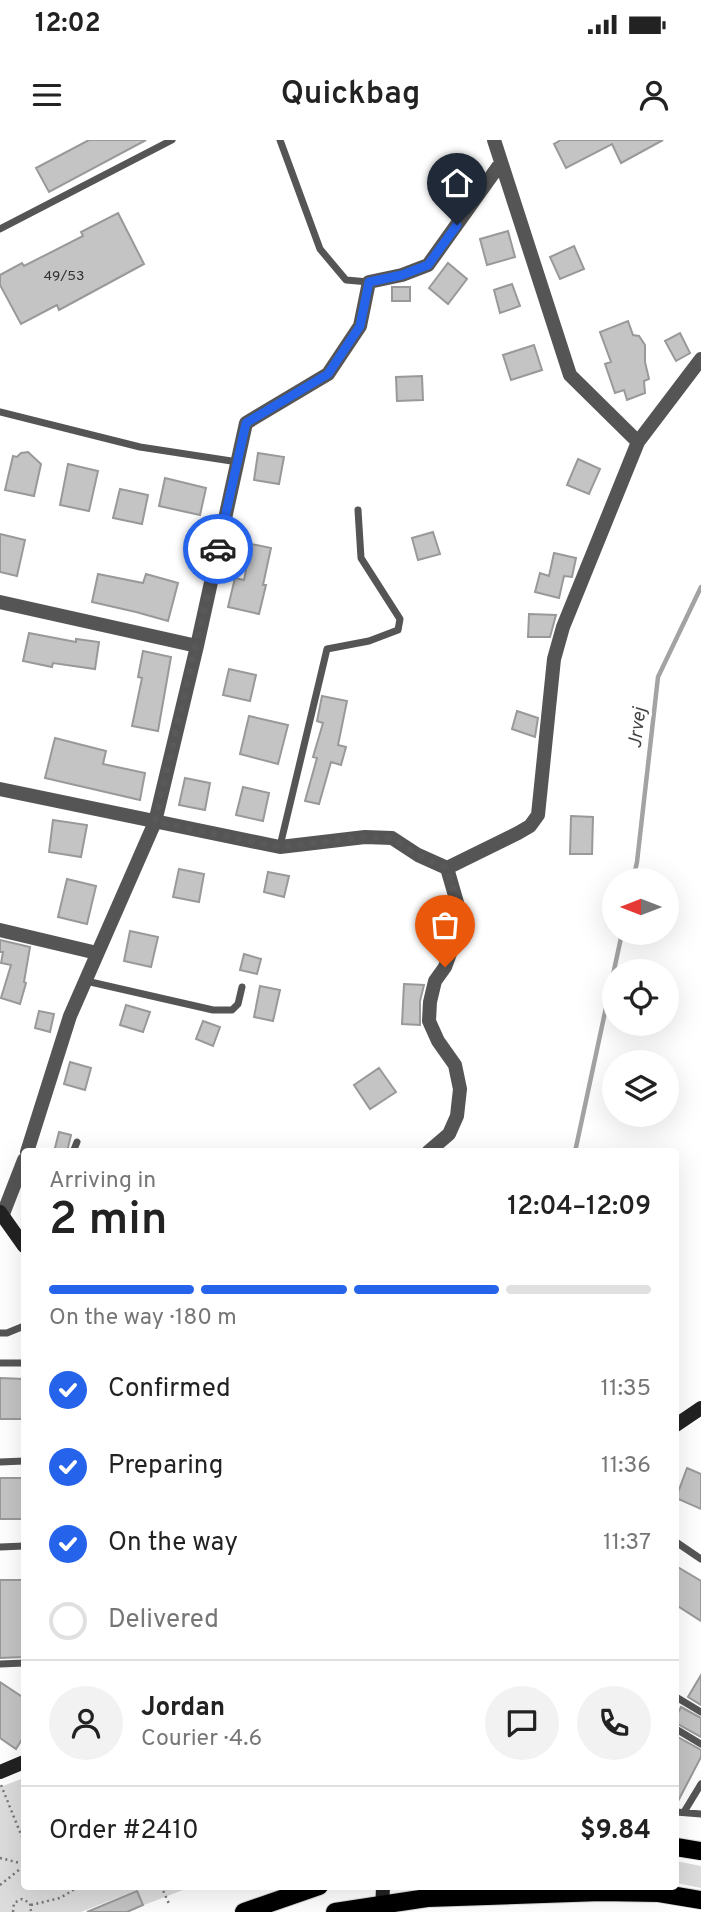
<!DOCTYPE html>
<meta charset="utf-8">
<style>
body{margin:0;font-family:Overpass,sans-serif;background:#f2f2f2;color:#222;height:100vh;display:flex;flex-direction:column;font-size:26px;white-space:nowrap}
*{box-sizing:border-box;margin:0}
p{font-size:23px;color:#767676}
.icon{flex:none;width:38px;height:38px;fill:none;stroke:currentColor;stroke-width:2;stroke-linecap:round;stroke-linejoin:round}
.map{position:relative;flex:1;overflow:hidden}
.sheet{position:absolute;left:21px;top:1008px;width:658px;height:742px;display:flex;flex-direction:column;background:#fff;border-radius:7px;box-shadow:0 7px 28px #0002}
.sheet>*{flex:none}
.needle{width:46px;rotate:270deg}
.tools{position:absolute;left:602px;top:728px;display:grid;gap:14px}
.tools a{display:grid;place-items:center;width:77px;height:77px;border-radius:50%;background:#fff;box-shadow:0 7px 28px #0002;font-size:35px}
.pin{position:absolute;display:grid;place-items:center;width:60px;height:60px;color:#fff;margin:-72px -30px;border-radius:50% 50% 50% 0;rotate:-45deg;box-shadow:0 0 7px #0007}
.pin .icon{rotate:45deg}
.courier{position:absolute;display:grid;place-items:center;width:70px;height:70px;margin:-35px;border:5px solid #2563eb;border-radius:50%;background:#fff;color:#222;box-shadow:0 2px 9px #0007}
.overview em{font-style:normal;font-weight:600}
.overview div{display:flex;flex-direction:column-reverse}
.overview{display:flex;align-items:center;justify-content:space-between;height:119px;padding:0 28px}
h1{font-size:46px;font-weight:600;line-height:52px}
.bar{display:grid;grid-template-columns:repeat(4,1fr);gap:10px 7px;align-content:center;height:84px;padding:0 28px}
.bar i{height:9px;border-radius:5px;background:#e0e0e0}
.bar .active{background:#2563eb}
.bar p{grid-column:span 4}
.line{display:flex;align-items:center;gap:18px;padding:0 28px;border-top:2px solid #e0e0e0}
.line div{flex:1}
.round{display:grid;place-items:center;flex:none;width:74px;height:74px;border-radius:37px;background:#f2f2f2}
ol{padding:0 28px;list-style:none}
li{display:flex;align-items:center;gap:21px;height:77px}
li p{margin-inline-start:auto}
li .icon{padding:7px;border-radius:50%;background:#2563eb;color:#fff;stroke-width:4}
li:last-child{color:#767676}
li i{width:38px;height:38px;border:4px solid #e0e0e0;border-radius:50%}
.status{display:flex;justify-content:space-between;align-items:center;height:49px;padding:0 35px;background:#fff;direction:ltr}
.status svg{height:19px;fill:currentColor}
header{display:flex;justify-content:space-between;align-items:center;height:91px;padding:0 28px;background:#fff;font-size:32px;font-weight:600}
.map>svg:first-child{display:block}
</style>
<div class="status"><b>12:02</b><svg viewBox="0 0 49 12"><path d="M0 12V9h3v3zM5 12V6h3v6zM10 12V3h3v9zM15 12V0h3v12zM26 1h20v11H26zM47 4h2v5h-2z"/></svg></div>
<header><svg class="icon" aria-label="menu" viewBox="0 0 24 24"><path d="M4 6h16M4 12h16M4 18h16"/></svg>Quickbag<svg class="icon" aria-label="person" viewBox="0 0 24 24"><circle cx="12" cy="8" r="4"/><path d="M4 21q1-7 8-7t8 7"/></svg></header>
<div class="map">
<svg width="701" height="1772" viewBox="0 0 701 1772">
<rect width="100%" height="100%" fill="#fff"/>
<path fill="#dcdcdc" d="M24 1638V1746L191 1747 144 1765 137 1750 81 1772H0V1647Z
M676 1721 701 1726V1748L676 1743Z"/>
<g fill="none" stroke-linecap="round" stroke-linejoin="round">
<path stroke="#a3a3a3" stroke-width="4.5" d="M633 740 637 722 658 537 701 447
M575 1012 622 793"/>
</g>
<path fill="#c4c4c4" stroke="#999" stroke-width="2" d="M89 0H146L49 52 36 28Z
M561 0H663L621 23 612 4 566 28 554 4Z
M118 73 144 124 59 170 57 165 21 184 0 145V135L22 123 24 126 83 96 81 92Z
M508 91 515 117 487 125 480 99Z
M574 106 584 129 560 139 550 117Z
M448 123 467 139 448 164 429 148Z
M512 144 520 166 500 173 494 150Z
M392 147H410V161H392Z
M628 181 633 195 639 196 645 205V222L649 239 644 241 645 253 627 260 624 250 615 253 605 224 611 222 600 192Z
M680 193 690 213 676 221 665 201Z
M534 205 542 230 511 240 503 215Z
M422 236 423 260 397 261 396 237Z
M28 312 41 324 34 356 5 350 13 316 17 317 21 313Z
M258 313 284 317 279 344 254 340Z
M578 319 600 329 589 354 567 345Z
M68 324 98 331 89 371 60 365Z
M165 338 206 348 200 375 159 366Z
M120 349 148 355 142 384 113 378Z
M433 392 440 414 418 420 412 398Z
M0 394 25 400 17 436 0 432Z
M251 404 271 408 263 445H266L259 474 228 467 235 438 244 440Z
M554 413 576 418 572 437 564 436 559 458 535 452 540 433 549 436Z
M98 434 143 443 146 434 178 443 168 481 136 472 92 462Z
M529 474 556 475 550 497H528Z
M29 493 76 502V499L99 502 95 529 53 523 52 527 23 521Z
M143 511 171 517 158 591 132 586 142 538 138 537Z
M229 529 256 535 250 561 223 555Z
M322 556 347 561 338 605 346 607 341 625 331 622 319 664 305 661 317 618 313 617 323 583 317 581Z
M517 571 538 578 535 597 512 589Z
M249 576 288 585 278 624 240 614Z
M55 598 106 611 103 624 145 633 140 660 45 638Z
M185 638 210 643 205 670 179 665Z
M243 647 269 653 263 681 236 675Z
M571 676 593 677 592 714H570Z
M53 680 87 685 81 717 49 712Z
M179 729 204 734 199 762 173 757Z
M268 732 289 736 284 757 264 752Z
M67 739 96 746 87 784 58 777Z
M130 791 158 797 151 827 124 821Z
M0 800 30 807 24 842 26 843 20 864 1 858 11 825 1 823 3 812H0Z
M244 814 261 819 257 834 240 830Z
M404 844 424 845 420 861V885L402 884Z
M260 846 280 850 273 881 254 877Z
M126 865 150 872 143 892 120 885Z
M39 871 54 874 50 892 35 888Z
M203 881 220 887 213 906 196 899Z
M70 922 91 928 85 950 64 944Z
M379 928 396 952 370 969 354 945Z
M59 992 71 995 67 1012H54Z
M0 1238 24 1239V1279H0Z
M687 1328 701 1334V1369L676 1358Z
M0 1338H24V1379H0Z
M676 1426 701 1441V1481L676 1465Z
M0 1440H24V1517L0 1518Z
M701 1535V1565L688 1557Z
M0 1542 24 1558V1596L16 1609 0 1598Z
M681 1567 701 1578V1597L676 1583V1577Z
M676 1596 701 1610V1617L676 1665Z
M137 1751 143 1765 127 1772H87Z"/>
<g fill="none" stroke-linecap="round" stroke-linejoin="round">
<g stroke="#dbdbdb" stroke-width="20">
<path id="primary" d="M676 1707 701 1711
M244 1772 319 1746
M335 1772 427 1758 601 1752 659 1753 701 1760"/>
</g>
<path stroke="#777" stroke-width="2.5" stroke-dasharray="2 3.5" stroke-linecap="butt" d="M1 1645 24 1702
M0 1718 24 1724
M0 1745 24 1726
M161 1746 170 1766
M31 1765 60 1758 80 1746
M13 1772 14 1763 22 1759 30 1763 31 1772"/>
<path stroke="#555" stroke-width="7" d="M280 0 320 109 346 140 369 142
M0 89 172 0
M0 272 140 307 238 322
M280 706 327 509 369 501 398 490 400 479 361 418 358 370
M86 841 213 870H232L238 864 242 847
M73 1012 77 1002
M0 1193H7L24 1186
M0 1223H24
M0 1322 24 1321
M676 1402 701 1419
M0 1407 24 1406
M0 1524 24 1523
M676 1557 701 1572
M676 1589 701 1604
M676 1672 701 1674
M684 1672 701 1644"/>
<path stroke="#555" stroke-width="14" d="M494 0 570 235 638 302
M0 462 197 506
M0 649 280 707 365 697 392 698 418 715 447 728
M447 728 518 693 530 686 538 675 554 519 563 487 638 302 701 219
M0 790 97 813
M27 1012 70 876 155 682 197 506 246 283 328 234 360 186 369 142 402 135 428 125 500 24
M428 1012 449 994 457 976 460 949 455 925 438 901 429 881 430 862 435 841 445 827 457 794 458 766 447 728
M3 1074 24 1020"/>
<path stroke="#222" stroke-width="14" d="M0 1072 24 1106
M676 1285 701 1268
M0 1632 24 1622
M382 1772 383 1746"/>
<use href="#primary" stroke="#000" stroke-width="18"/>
</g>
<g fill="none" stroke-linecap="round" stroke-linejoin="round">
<path stroke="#595959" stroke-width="7" stroke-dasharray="0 12.6" d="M218 409 155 682 280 707 365 697 392 698 418 715 447 728 458 766 457 794 445 827"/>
<path stroke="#2563eb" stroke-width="9" d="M218 409 246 283 328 234 360 186 369 142 402 135 428 125 457 85"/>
</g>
<g text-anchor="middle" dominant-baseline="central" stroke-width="6" stroke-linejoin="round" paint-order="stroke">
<g font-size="14" fill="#313131">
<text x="64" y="136">49/53</text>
</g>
<g font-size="19" font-style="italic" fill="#444" stroke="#fff">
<text transform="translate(638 588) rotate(-83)">Jrvej</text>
</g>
</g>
</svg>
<div class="tools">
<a><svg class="needle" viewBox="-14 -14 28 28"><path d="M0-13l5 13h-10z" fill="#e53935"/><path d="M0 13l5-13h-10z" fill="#767676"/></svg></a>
<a><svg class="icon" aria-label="locate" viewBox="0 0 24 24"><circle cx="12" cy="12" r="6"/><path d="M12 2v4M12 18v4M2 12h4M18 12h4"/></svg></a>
<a><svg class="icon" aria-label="layers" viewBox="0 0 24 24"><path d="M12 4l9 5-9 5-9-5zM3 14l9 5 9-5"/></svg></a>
</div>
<div class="pin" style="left:445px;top:827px;background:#ea580c"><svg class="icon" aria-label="bag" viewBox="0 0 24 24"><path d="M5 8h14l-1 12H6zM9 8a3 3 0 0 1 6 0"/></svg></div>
<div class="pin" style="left:457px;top:85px;background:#1f2937"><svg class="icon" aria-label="home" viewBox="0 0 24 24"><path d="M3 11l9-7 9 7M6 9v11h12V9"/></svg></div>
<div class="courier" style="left:218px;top:409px"><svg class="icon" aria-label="car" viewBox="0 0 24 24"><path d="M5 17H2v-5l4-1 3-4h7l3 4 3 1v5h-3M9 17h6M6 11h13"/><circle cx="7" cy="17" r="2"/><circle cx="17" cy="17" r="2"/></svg></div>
<section class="sheet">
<div class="overview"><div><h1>2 min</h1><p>Arriving in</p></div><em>12:04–12:09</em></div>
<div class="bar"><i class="active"></i><i class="active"></i><i class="active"></i><i></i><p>On the way · 180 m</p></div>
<ol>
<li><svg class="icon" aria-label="check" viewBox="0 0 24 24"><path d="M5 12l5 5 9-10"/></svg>Confirmed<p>11:35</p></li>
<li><svg class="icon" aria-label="check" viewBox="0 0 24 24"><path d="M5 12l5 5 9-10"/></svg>Preparing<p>11:36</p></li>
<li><svg class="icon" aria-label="check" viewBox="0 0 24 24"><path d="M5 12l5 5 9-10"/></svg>On the way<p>11:37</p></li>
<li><i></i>Delivered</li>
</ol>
<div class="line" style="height:126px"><a class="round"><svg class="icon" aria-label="person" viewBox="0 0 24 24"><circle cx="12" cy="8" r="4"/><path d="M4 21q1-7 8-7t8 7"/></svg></a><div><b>Jordan</b><p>Courier · 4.6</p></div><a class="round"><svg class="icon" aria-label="chat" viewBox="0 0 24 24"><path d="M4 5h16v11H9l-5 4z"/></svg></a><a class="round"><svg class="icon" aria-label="phone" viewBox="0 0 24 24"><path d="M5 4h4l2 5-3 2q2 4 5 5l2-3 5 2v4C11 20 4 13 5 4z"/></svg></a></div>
<div class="line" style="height:91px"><div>Order #2410</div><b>$9.84</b></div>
</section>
</div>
